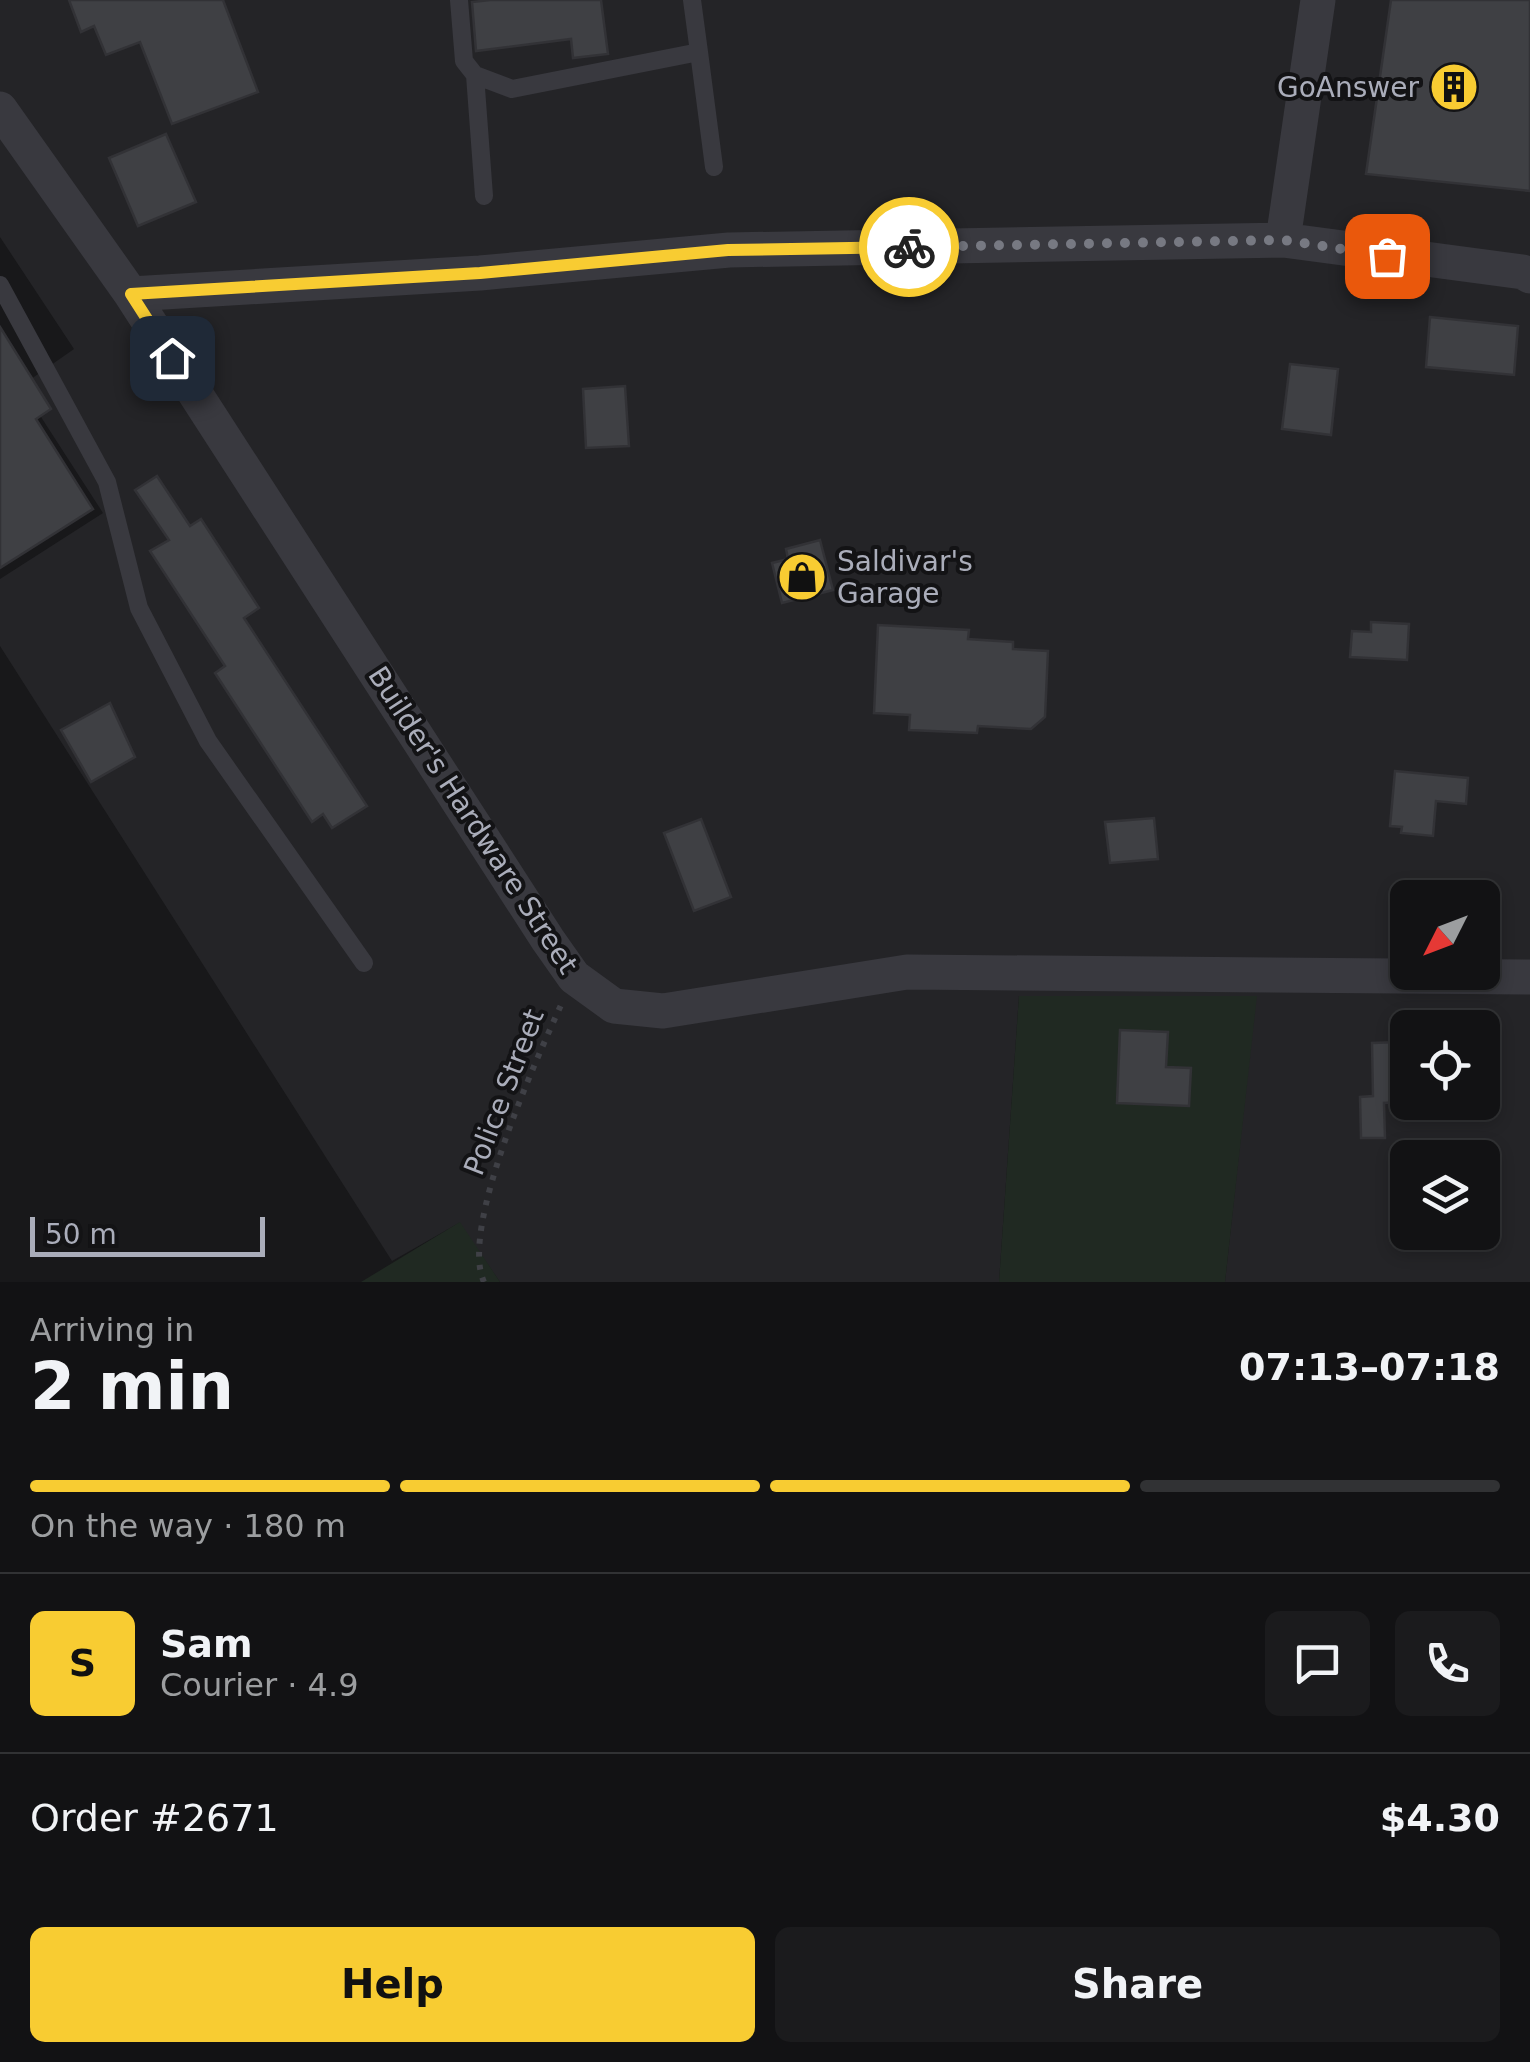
<!DOCTYPE html>
<meta charset="utf-8">
<style>
body{margin:0;font-family:"DejaVu Sans",sans-serif;background:#1b1b1d;color:#f1f3f6;height:100vh;display:flex;flex-direction:column;font-size:38px;white-space:nowrap}
*{box-sizing:border-box;margin:0}
p{font-size:32px;color:#9c9ea0}
.icon{flex:none;width:55px;height:55px;fill:none;stroke:currentColor;stroke-width:2;stroke-linecap:round;stroke-linejoin:round}
.map{position:relative;height:1282px;overflow:hidden}
.details{display:flex;flex-direction:column;background:#121214;flex:1}
.details>*{flex:none}
.needle{width:65px;rotate:228deg}
.fabs{position:absolute;left:1390px;top:880px;display:grid;gap:20px}
.fabs a{display:grid;place-items:center;width:110px;height:110px;border-radius:15px;background:#121214;box-shadow:0 5px 15px #0003,0 0 0 2px #313234;font-size:50px}
.scale{position:absolute;left:30px;bottom:25px;width:235px;box-sizing:border-box;padding-left:10px;border:5px solid #aaadba;border-top:0;font-size:28px;line-height:35px;white-space:nowrap;color:#aaadba;-webkit-text-stroke:8px #131315;paint-order:stroke}
.pin{position:absolute;display:grid;place-items:center;width:85px;height:85px;color:#fff;margin:-42px;border-radius:20px;box-shadow:0 5px 15px #0006}
.courier{position:absolute;display:grid;place-items:center;width:100px;height:100px;margin:-50px;border:8px solid #f8cc32;border-radius:50%;background:#fff;color:#222;box-shadow:0 2px 12px #0007}
.summary em{font-style:normal;font-weight:700}
.summary div{display:flex;flex-direction:column-reverse}
.summary{display:flex;align-items:center;justify-content:space-between;height:170px;padding:0 30px}
h1{font-size:65px;font-weight:700;line-height:75px}
.bar{display:grid;grid-template-columns:repeat(4,1fr);gap:15px 10px;align-content:center;height:120px;padding:0 30px}
.bar i{height:12px;border-radius:8px;background:#313234}
.bar .selected{background:#f8cc32}
.bar p{grid-column:span 4}
.line{display:flex;align-items:center;gap:25px;padding:0 30px;border-top:2px solid #313234}
.line div{flex:1}
.round{display:grid;place-items:center;flex:none;width:105px;height:105px;border-radius:15px;background:#1b1b1d}
.primary-button{display:flex;gap:20px;margin-top:auto;padding:20px 30px}
.primary-button a{flex:1;height:115px;border-radius:15px;background:#f8cc32;color:#111;font-size:40px;font-weight:700;line-height:115px;text-align:center}
.primary-button a+a{background:#1b1b1d;color:#f1f3f6}
.map>svg:first-child{display:block}
</style>
<div class="map">
<svg width="1530" height="1282" viewBox="0 0 1530 1282">
<rect width="100%" height="100%" fill="#18181a"/>
<path fill="#242427" fill-rule="evenodd" d="M0 0H1530V1282H1225L1256 996H1019L999 1282H500L459 1223 392 1261 0 646V579L103 513 21 386 74 349 0 237ZM1408 898H1482V972H1408ZM1408 1028H1482V1102H1408ZM1408 1158H1482V1232H1408Z"/>
<path fill="#202922" d="M1019 996H1257L1225 1282H999Z
M460 1222 500 1282H361Z"/>
<path fill="#3f4044" stroke="#323236" stroke-width="2.5" d="M69 0H223L258 92 172 124 140 42 106 55 94 26 81 32Z
M490 0H601L608 54 573 58 571 39 476 51 472 2Z
M1391 0H1530V191L1366 174Z
M166 134 196 202 138 226 109 158Z
M1430 317 1518 326 1514 375 1426 367Z
M0 327 51 409 36 419 93 509 0 568Z
M1290 364 1338 369 1331 435 1282 429Z
M625 386 629 446 586 448 583 389Z
M157 476 190 526 201 519 259 608 244 618 367 806 332 828 323 814 312 822 215 673 225 666 150 551 169 540 135 490Z
M820 540 833 590 782 603 772 563 788 559 786 549Z
M1371 622 1409 624 1407 660 1350 657 1352 631 1371 632Z
M878 625 969 630 968 639 1013 642V649L1048 651 1045 717 1031 729 978 726 977 733 909 730 910 715 874 713Z
M110 703 135 757 91 782 61 730Z
M1395 771 1468 778 1466 804 1436 801 1433 836 1401 833 1402 827 1390 826Z
M1154 818 1158 859 1110 863 1105 822Z
M701 819 731 897 694 911 664 833Z
M1120 1030 1168 1032 1166 1067 1191 1068 1189 1106 1117 1103Z
M1397 1042 1398 1102 1384 1103 1385 1138H1361L1360 1097 1373 1096 1372 1043Z"/>
<g fill="none" stroke-linecap="round" stroke-linejoin="round">
<path stroke="#3f4046" stroke-width="6" stroke-dasharray="5 8" stroke-linecap="butt" d="M484 1282C459 1229 536 1060 561 1005"/>
<path stroke="#39393f" stroke-width="18" d="M459 0 464 61 475 75 512 89 699 52 692 0
M699 52 714 167
M475 75 484 196
M0 285 107 482 139 608 208 741 364 963"/>
<path stroke="#39393f" stroke-width="35" d="M0 109 131 294 548 940 574 977 614 1006 663 1011 907 972 1530 977
M1283 240 1318 0
M131 294 480 273 729 250 1283 240 1523 272 1530 276"/>
</g>
<g fill="none" stroke-linecap="round" stroke-linejoin="round">
<path stroke="#777982" stroke-width="10" stroke-dasharray="0 18" d="M909 247 1283 240 1387 256"/>
<path stroke="#f8cc32" stroke-width="12" d="M172 358 131 294 480 273 728 250 909 247"/>
</g>
<defs>
<g id="building-disc" transform="scale(2.5)"><circle r="9.5" fill="#f8cc32" stroke="#131315"/><path d="M-4-6H4V6H1V3H-1V6H-4ZM-2.5-4.3h1.7v1.8h-1.7ZM.8-4.3h1.7v1.8H.8ZM-2.5-1h1.7V.8h-1.7ZM.8-1h1.7V.8H.8Z" fill="#111"/></g>
<g id="shop-disc" transform="scale(2.5)"><circle r="9.5" fill="#f8cc32" stroke="#131315"/><path d="M-5-2.5h2.3a2.7 3.5 0 0 1 5.4 0H5L5.5 6h-11ZM-1.5-2.5h3a1.5 2.3 0 0 0-3 0Z" fill="#111"/></g>
</defs>
<g fill-rule="evenodd">
<use href="#building-disc" x="1454" y="87"/>
<use href="#shop-disc" x="802" y="577"/>
</g>
<g text-anchor="middle" dominant-baseline="central" stroke-width="8" stroke-linejoin="round" paint-order="stroke">
<g font-size="28" fill="#aaadba" stroke="#131315" text-anchor="end">
<text x="1419" y="87">GoAnswer</text>
<text x="837" y="561" text-anchor="start">Saldivar's<tspan x="837" dy="32">Garage</tspan></text>
</g>
<g font-size="28" fill="#aaadba" stroke="#131315">
<text transform="translate(473 820) rotate(57)">Builder's Hardware Street</text>
<text transform="translate(504 1092) rotate(-69)">Police Street</text>
</g>
</g>
</svg>
<div class="fabs">
<a><svg class="needle" viewBox="-14 -14 28 28"><path d="M0-13l5 13h-10z" fill="#e53935"/><path d="M0 13l5-13h-10z" fill="#9c9ea0"/></svg></a>
<a><svg class="icon" aria-label="locate" viewBox="0 0 24 24"><circle cx="12" cy="12" r="6"/><path d="M12 2v4M12 18v4M2 12h4M18 12h4"/></svg></a>
<a><svg class="icon" aria-label="layers" viewBox="0 0 24 24"><path d="M12 4l9 5-9 5-9-5zM3 14l9 5 9-5"/></svg></a>
</div>
<div class="scale">50 m</div>
<div class="pin" style="left:1387px;top:256px;background:#ea580c"><svg class="icon" aria-label="bag" viewBox="0 0 24 24"><path d="M5 8h14l-1 12H6zM9 8a3 3 0 0 1 6 0"/></svg></div>
<div class="pin" style="left:172px;top:358px;background:#1f2937"><svg class="icon" aria-label="home" viewBox="0 0 24 24"><path d="M3 11l9-7 9 7M6 9v11h12V9"/></svg></div>
<div class="courier" style="left:909px;top:247px"><svg class="icon" aria-label="bike" viewBox="0 0 24 24"><circle cx="6" cy="16" r="4"/><circle cx="18" cy="16" r="4"/><path d="M6 16l4-8h5l3 8M10 8l3 8H6M13 5h3"/></svg></div>
</div>
<section class="details">
<div class="summary"><div><h1>2 min</h1><p>Arriving in</p></div><em>07:13–07:18</em></div>
<div class="bar"><i class="selected"></i><i class="selected"></i><i class="selected"></i><i></i><p>On the way · 180 m</p></div>
<div class="line" style="height:180px"><b class="round" style="background:#f8cc32;color:#111">S</b><div><b>Sam</b><p>Courier · 4.9</p></div><a class="round"><svg class="icon" aria-label="chat" viewBox="0 0 24 24"><path d="M4 5h16v11H9l-5 4z"/></svg></a><a class="round"><svg class="icon" aria-label="phone" viewBox="0 0 24 24"><path d="M5 4h4l2 5-3 2q2 4 5 5l2-3 5 2v4C11 20 4 13 5 4z"/></svg></a></div>
<div class="line" style="height:130px"><div>Order #2671</div><b>$4.30</b></div>
<div class="primary-button"><a>Help</a><a>Share</a></div>
</section>
